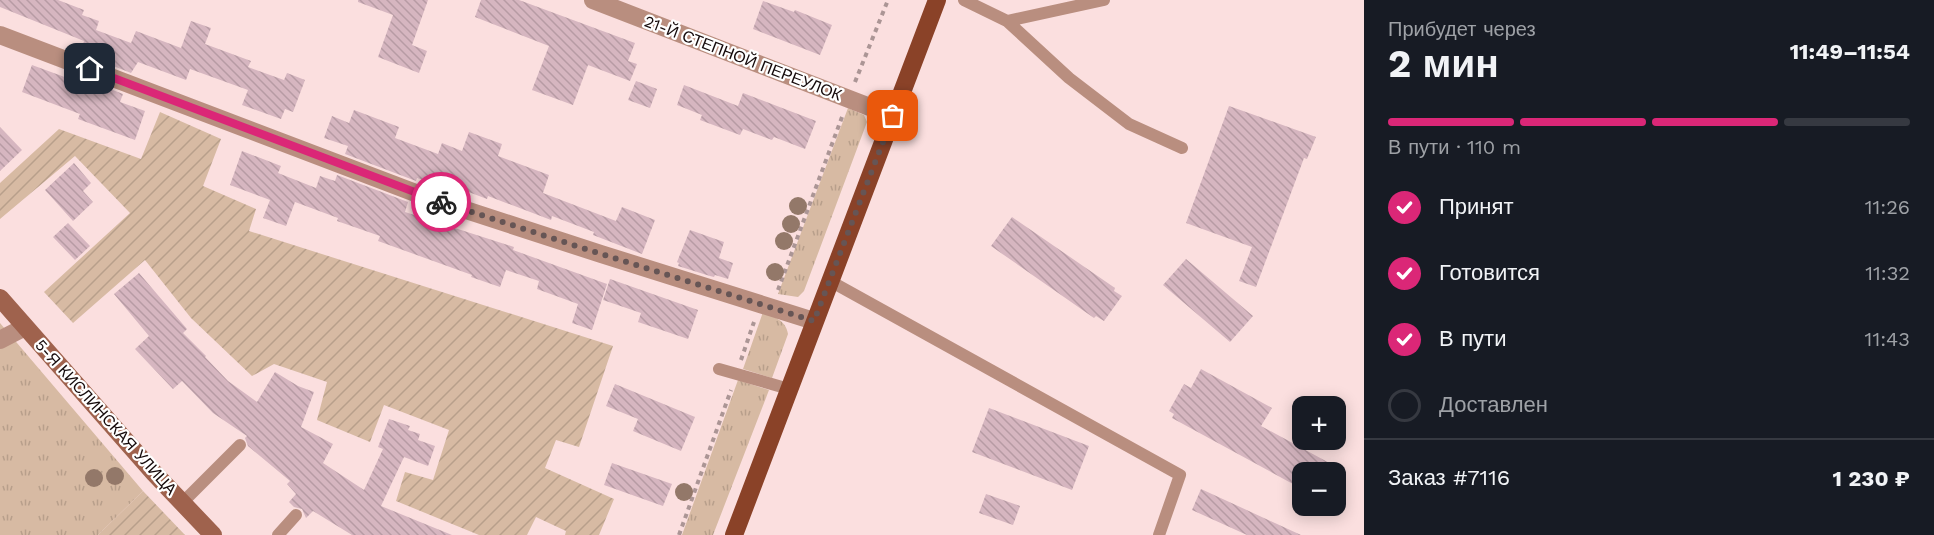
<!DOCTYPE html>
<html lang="ru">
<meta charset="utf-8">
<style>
body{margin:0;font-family:"Work Sans",sans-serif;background:#242831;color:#f1f3f6;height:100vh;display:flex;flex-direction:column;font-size:22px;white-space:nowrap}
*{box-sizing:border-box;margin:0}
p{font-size:20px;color:#9ea1a6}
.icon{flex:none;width:33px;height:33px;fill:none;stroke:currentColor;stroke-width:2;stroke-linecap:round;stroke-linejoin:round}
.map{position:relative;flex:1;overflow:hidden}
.side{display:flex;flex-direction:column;background:#171b24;width:570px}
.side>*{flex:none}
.tools{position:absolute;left:1292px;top:396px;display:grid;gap:12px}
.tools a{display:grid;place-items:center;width:54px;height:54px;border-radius:12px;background:#171b24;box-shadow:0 3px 15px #0003;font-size:30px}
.pin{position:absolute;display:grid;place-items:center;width:51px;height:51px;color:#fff;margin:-26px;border-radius:12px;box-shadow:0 3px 9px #0006}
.courier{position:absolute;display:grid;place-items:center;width:60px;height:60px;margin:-30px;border:4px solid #db2777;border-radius:50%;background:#fff;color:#222;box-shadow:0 2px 8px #0007}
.head em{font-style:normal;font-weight:700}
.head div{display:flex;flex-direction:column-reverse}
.head{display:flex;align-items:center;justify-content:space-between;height:102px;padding:0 24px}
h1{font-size:39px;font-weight:700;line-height:45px}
.bar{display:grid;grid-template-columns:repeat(4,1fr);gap:9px 6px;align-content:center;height:72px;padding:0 24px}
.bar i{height:8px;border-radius:4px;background:#363941}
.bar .current{background:#db2777}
.bar p{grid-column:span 4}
.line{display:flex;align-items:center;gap:15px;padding:0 24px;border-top:2px solid #363941}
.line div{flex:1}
ol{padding:0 24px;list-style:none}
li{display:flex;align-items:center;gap:18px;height:66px}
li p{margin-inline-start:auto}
li .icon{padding:6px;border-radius:50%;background:#db2777;color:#fff;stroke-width:4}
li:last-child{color:#9ea1a6}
li i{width:33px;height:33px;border:3px solid #363941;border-radius:50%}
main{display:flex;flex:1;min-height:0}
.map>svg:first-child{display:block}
</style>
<main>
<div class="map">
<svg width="1364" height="535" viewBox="0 0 1364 535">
<defs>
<pattern id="grass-tufts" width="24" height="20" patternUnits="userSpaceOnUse" patternTransform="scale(1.5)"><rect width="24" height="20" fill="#d7baa3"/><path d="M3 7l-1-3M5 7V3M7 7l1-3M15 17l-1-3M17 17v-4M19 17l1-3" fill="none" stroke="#b89f8b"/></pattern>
<pattern id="garden-furrows" width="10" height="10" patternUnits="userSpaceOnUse" patternTransform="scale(1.5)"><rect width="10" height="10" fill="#d7baa3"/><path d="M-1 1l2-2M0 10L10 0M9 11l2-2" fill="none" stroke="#b89f8b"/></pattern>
<pattern id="building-back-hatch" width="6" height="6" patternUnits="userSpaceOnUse" patternTransform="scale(1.5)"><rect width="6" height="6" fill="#d6b6c0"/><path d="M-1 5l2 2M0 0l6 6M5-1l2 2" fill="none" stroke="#b79ba4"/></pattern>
</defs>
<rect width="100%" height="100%" fill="#fbdfdf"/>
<path fill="url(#grass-tufts)" d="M848 108 864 115 867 122 804 291 798 297 778 294Z
M763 312C774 317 786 320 788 334L772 378 743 369Z
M0 323 143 491 98 535H0Z
M738 380 769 390 713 535H682Z"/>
<path fill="url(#garden-furrows)" d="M160 112 221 139 203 186 256 209 249 231 613 346 579 447 556 440 545 468 614 499 599 535H565L566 531 536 517 527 535H479L396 501 405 472 433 480 449 430 384 405 370 442 317 420 327 382 274 364 252 376 191 318 145 260 73 323 44 292 130 213 75 156 0 219V183L59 129 141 159Z
M143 491 185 535H98Z"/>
<path fill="url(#building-back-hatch)" d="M0 0H58L84 10 82 15 99 21 96 30 131 43 136 31 181 48 191 21 211 28 205 44 251 61 248 67 284 80 287 73 305 80 293 112 285 109 281 119 242 105 248 90 190 69 186 80 138 62 131 73 80 53 84 41 0 7Z
M358 0H428L412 45 427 51 419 73 378 57 393 15 358 2Z
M481 0H519L635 43 628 61 637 64 630 81 588 65 573 105 532 90 549 46 475 17Z
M763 1 794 12 795 10 832 25 820 55 753 29Z
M32 65 70 79 72 74 123 94 120 102 145 111 135 140 78 119 80 114 22 92Z
M636 81 657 89 650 108 628 100Z
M684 85 738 106 743 93 816 121 805 149 774 137 772 140 743 129 740 135 700 120 702 115 677 105Z
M1229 106 1316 137 1307 159 1304 158 1256 287 1239 281 1252 247 1186 223Z
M354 110 399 127 395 138 438 154 442 143 462 151 469 132 502 144 498 156 549 175 543 193 616 221 622 207 655 220 642 254 593 235 594 232 552 216 551 220 488 196 487 199 437 180 435 184 417 178 416 181 345 154 348 146 324 138 332 116 349 123Z
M0 127 22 150 0 171Z
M242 151 281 166 278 173 316 188 320 176 335 181 337 175 408 202 405 212 514 247 513 250 607 284 592 330 572 323 578 304 537 289 539 281 506 270 500 287 471 277 472 275 378 241 380 236 337 221 338 218 295 202 286 226 263 218 270 200 230 185Z
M74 163 91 183 83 191 93 202 73 221 45 190Z
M1012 217 1115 288 1114 291 1122 296 1104 321 1096 316 1094 318 991 246Z
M68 223 90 246 75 260 53 237Z
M690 230 724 242 719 258 733 263 728 279 715 275 714 277 710 276 678 266 679 263 677 262Z
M1186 259 1253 316 1230 342 1163 285Z
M139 273 187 329 183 333 206 356 205 357 228 381 257 402 275 372 298 386 314 392 301 427 333 444 323 463 364 490 383 449 378 447 389 419 410 426 408 430 420 434 418 440 435 446 428 466 404 457 381 506 452 535H352L313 511 306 518 302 509 294 507 289 502 296 494 287 484 290 481 248 446 245 438 247 436 213 413 182 381 173 389 135 349 149 336 114 294Z
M610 279 698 310 688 339 638 322 641 313 603 300Z
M1201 369 1272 408 1261 426 1346 472H1302V489L1172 418 1174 414 1169 411 1184 384 1191 388Z
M615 384 695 417 681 451 633 431 638 419 606 406Z
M989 408 1089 446 1072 490 972 452Z
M612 463 672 484 663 506 604 485Z
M1201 489 1301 535H1247L1192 510Z
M986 494 1020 506 1013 525 979 513Z"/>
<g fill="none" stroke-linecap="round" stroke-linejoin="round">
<path stroke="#ab9595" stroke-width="4" stroke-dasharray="4.5 4.5" stroke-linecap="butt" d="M855 82 888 0
M778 290 842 117
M741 360 754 322
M679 535 731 390"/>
<path stroke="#b98e7f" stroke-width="12" d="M964 0 1007 21 1069 78 1129 124 1182 148
M1007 21 1104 0
M830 281 1180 475 1159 535
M719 369 789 389
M182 503 240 445
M278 535 296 515"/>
<path stroke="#b98e7f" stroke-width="18" d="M593 0 893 116
M0 35 426 197 601 254 814 321
M0 340 25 327"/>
<path stroke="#9f624d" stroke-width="18" d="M0 298 154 473 213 535"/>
<path stroke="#8a4228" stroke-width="18" d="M734 535 937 0"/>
</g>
<g fill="#937869">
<circle cx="798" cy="206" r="9"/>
<circle cx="791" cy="224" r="9"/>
<circle cx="784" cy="241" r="9"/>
<circle cx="775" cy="272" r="9"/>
<circle cx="115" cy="476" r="9"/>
<circle cx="94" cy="478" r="9"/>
<circle cx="684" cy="492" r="9"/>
</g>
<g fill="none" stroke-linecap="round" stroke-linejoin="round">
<path stroke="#655" stroke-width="6" stroke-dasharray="0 10.8" d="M441 202 601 254 814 321 893 116"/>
<path stroke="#db2777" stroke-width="8" d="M90 69 441 202"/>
</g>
<g text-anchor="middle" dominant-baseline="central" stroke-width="4.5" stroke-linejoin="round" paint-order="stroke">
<g font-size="16" fill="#150a0b" stroke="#fff">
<text transform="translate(743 58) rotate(21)">21-Й СТЕПНОЙ ПЕРЕУЛОК</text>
<text transform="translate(106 417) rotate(48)">5-Я КИСЛИНСКАЯ УЛИЦА</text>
</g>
</g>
</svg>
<div class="tools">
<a>+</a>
<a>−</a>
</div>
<div class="pin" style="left:893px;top:116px;background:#ea580c"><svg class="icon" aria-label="bag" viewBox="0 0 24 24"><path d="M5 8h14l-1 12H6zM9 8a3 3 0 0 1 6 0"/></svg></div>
<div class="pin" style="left:90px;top:69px;background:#1f2937"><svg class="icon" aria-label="home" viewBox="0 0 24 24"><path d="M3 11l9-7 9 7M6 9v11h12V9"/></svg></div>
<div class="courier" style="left:441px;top:202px"><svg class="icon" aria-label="bike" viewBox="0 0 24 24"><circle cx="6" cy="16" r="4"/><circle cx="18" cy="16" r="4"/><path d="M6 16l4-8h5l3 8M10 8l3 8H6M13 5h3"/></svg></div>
</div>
<section class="side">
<div class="head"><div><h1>2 мин</h1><p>Прибудет через</p></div><em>11:49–11:54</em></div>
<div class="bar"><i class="current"></i><i class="current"></i><i class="current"></i><i></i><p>В пути · 110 m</p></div>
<ol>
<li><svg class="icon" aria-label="check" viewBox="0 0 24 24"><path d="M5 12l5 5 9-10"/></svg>Принят<p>11:26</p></li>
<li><svg class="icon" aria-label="check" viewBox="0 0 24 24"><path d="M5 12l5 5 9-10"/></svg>Готовится<p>11:32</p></li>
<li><svg class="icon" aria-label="check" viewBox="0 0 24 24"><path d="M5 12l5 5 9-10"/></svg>В пути<p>11:43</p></li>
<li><i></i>Доставлен</li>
</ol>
<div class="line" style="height:78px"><div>Заказ #7116</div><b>1 230 ₽</b></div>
</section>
</main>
